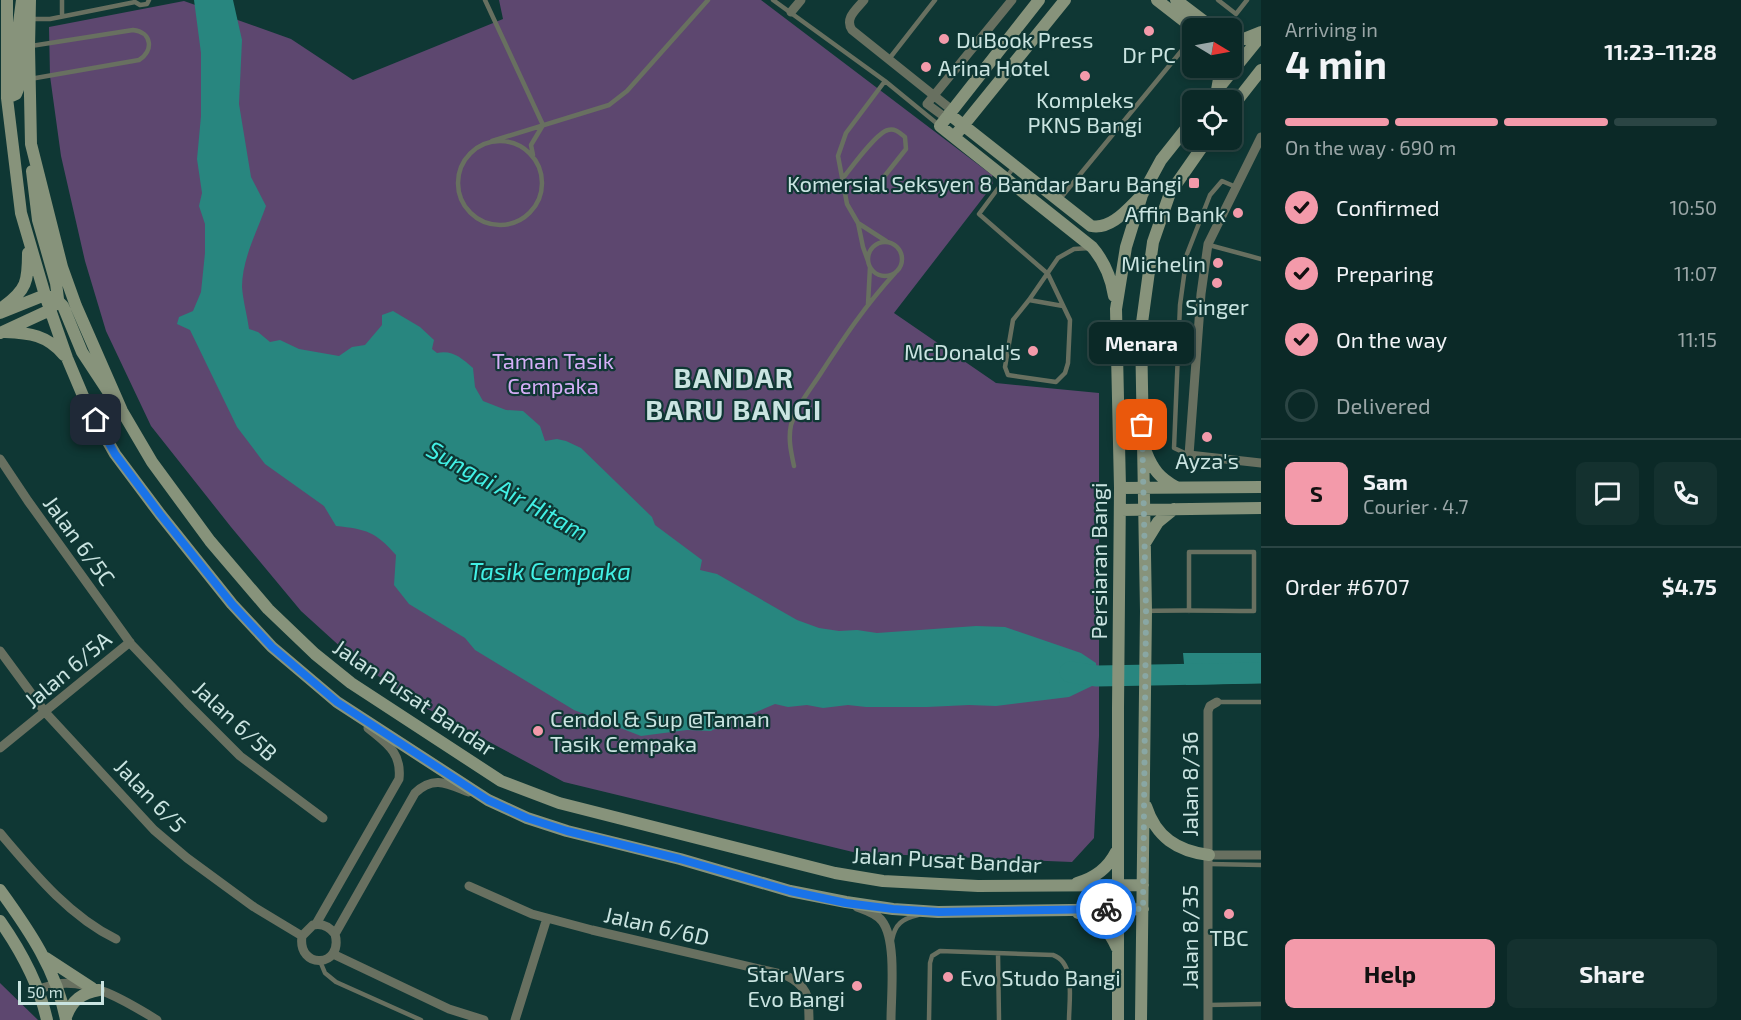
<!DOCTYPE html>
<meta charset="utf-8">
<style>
body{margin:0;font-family:"Exo 2",sans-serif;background:#14312f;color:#f1f3f6;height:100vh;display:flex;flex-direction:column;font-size:22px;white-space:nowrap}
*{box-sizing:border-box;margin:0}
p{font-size:20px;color:#9aa6a7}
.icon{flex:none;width:33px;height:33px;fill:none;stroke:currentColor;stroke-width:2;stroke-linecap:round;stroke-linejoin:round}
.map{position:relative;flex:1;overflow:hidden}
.panel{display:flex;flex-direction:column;background:#0b2927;width:480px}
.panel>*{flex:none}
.needle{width:39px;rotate:100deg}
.tools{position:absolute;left:1182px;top:18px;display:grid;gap:12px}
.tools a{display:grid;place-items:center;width:60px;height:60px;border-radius:9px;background:#0b2927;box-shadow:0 3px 9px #0003,0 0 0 2px #2b4544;font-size:30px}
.scale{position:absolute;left:18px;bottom:15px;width:86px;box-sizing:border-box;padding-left:6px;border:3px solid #cae4e1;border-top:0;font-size:16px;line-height:21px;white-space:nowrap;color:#cae4e1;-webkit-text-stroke:4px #0f3734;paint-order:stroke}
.pin{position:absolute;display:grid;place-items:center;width:51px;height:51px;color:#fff;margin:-26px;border-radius:12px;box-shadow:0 3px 9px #0006}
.courier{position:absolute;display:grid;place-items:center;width:60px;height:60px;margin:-30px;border:4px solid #1a73e8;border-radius:50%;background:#fff;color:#222;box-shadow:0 2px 8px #0007}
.bubble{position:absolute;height:42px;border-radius:9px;background:#0b2927;box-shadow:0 3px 9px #0003,0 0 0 2px #2b4544;font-size:20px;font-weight:700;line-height:42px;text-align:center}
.overview em{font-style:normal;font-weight:700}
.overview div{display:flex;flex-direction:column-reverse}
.overview{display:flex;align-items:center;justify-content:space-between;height:102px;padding:0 24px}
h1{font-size:39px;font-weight:700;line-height:45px}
.bar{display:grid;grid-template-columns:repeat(4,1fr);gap:9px 6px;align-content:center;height:72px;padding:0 24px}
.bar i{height:8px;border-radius:4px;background:#2b4544}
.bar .active{background:#f39aaa}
.bar p{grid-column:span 4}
.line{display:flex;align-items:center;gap:15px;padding:0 24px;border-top:2px solid #2b4544}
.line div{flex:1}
.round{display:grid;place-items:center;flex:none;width:63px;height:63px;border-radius:9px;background:#14312f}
ol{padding:0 24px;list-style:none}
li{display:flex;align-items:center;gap:18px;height:66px}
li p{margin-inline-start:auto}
li .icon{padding:6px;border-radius:50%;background:#f39aaa;color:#111;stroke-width:4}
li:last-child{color:#9aa6a7}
li i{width:33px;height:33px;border:3px solid #2b4544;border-radius:50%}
.action{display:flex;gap:12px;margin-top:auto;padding:12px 24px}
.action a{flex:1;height:69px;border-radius:9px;background:#f39aaa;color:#111;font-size:24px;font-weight:700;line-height:69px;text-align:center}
.action a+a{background:#14312f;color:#f1f3f6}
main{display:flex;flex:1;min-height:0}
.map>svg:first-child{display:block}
</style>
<main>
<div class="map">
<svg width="1261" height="1020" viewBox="0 0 1261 1020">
<rect width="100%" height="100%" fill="#0f3734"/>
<path fill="#5d476f" d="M499 0H761L992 175 993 183 989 190 894 313 996 383 1099 393V736L1094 838 1072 862 857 853 564 782 422 706 355 660 301 611 231 527 151 426 106 331 85 261 61 156 50 76 49 27 184 1 291 39 353 80 503 19Z
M0 983 38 1020H0Z"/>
<path fill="#28867f" d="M194 0H233L242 40 239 104 251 177 266 206C257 232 242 259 242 287 243 301 247 314 249 329L258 332 270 342 280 340 299 349 339 356 352 347 365 345 382 325V315L393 311 420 327 434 340 432 349 437 353C453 350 461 358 473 368L475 387 483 401 506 410 523 411 540 426 545 441 557 439 566 441 581 448 652 517 655 525 702 560 700 570 717 574 797 620 819 628 839 631 857 630 877 633 976 626 1005 627 1081 653 1096 663 1097 676 1092 686 1069 697 996 706 969 705 927 707H866L848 705 823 708 807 705 788 707 775 704 749 715 735 717 711 731 687 730 641 736 574 710 475 650 465 638 409 604 394 585 396 555C376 532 366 529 336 526L324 506 265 464 237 427 190 330 177 324 179 317 193 311 201 292 205 253V224L199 206 202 193 197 159 201 116V53Z
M1183 653H1261V683L1186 685Z"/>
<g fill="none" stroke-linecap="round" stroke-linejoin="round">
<path stroke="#28867f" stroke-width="21" d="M1070 672 1097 676 1261 673"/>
<path stroke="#687060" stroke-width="4.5" d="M485 0 543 125
M773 0 885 81 940 126
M1218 0 1236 14 1247 0
M62 16V0
M30 19H50L135 2 140 5 147 4 149 0
M889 59 935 0
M30 79 139 60C154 51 152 32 133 30L31 46
M492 141 609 105 627 91 708 0
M458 183a42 42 0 1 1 84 0a42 42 0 1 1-84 0Z
M533 155 531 145 543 125
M1014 167 979 214 1048 274 1070 320 1068 363 1065 373 1056 382 1008 375 1005 367 1013 320 1029 300 1058 258 1074 249 1090 248
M843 178C851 168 877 132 888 130 895 128 900 133 905 137L906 149 872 192
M1059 200 1192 38
M858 223 886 241
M868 259a17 17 0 1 1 34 0a17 17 0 1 1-34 0Z
M1209 245 1261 259
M868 261 863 247 858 223 847 204 838 156 846 133 885 81
M1029 300 1063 306
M868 304 870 267
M1189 455 1174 448 1180 305 1187 254 1210 195 1222 181 1236 187
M794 466C791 452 788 439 791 425 797 405 810 390 821 373 845 336 865 306 895 273
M1148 611C1184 610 1219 611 1254 611V552H1189V611
M1217 702H1261
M1209 864 1261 865
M892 940C895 924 902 919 918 915
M998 954 999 1020
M320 961 325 973 336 982 421 1020
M1208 1005 1261 1004
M929 1020 930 963 932 956 940 951 1053 955C1076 963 1069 1000 1069 1020"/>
<path stroke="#687060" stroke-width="9" d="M864 0C857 9 844 18 852 30L952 110
M791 12 801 0
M946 118 927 104 1012 0
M1261 137 1208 244 1201 294 1189 455 1261 463
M0 459 28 501 131 644 187 703 240 756 323 818
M0 651 45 712 154 830 187 858 254 907 302 936
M0 748 130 642
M0 833C34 873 69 916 116 939
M1209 855H1261
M469 886 532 914 592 930 785 975C808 986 809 996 809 1020
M857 907C865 910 876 913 882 921 897 940 891 996 891 1020
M316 924 399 779C402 752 386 743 368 728
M335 934C329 926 322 923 313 925L302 936C297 970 344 968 335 934L415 793C434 775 448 784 469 792
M333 954 449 1009 484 1020
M38 989C44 988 51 985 57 984 91 979 129 1003 157 1020
M515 1020 547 918
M1208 1020V711L1210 706 1217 702"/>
<path stroke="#87937b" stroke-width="12" d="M7 0V98L21 213 45 295 67 358 86 403 115 454 160 514 232 604 272 647 337 702 488 800 527 818 567 831 680 859 790 891 846 902 893 909 938 912 1143 909
M30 0 29 47 31 144 62 267 76 306 122 411 152 462 210 541 268 609 315 654 351 683 501 781 559 803 835 873 883 881 978 886 1143 885
M1039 0 940 126 1092 247C1105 262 1111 277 1114 296
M1157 0 1193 28
M1176 0 1213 28
M1232 38 1241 40 1261 32
M1217 90 1220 73 1218 68
M7 98 16 94 18 89 19 23 22 0
M1209 100 1261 36
M1232 107 1261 70
M949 114 1091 226C1110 230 1126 211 1139 198
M958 132 1065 0
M3 307C27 290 28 281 28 253
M0 313 45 295 54 297 63 306 82 352 109 393
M5 332C30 333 47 335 64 355
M0 333 50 310 58 299 56 283 38 220 32 171
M1146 452C1153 470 1160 478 1176 487
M1120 488 1261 487
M1120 510 1261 508
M1145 543 1158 522 1174 509
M1146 806C1156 837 1177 851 1209 855
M1077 883C1095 878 1108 868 1116 852
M0 890C29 930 57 971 66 1020
M1078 913C1098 918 1109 930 1117 948
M0 921C21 951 39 984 47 1020
M46 958 92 988
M66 1017C72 1000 82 993 99 990
M1118 1020V709L1120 488 1116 309 1126 247 1142 195 1161 160 1192 121
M1141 1020 1146 611 1141 330 1153 242 1170 193 1207 140"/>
</g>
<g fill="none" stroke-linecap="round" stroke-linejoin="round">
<path stroke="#89a7a4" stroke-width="6" stroke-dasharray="0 10.8" d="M1106 909H1143L1146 611 1142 425"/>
<path stroke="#1a73e8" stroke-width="8" d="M96 420 115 454 160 514 232 604 272 647 337 702 488 800 527 818 567 831 680 859 790 891 846 903 893 909 939 912 1106 909"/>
</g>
<g fill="#f39aaa" stroke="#0f3734" stroke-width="2">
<circle cx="1149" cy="31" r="6"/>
<circle cx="944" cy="39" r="6"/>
<circle cx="926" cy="67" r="6"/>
<circle cx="1085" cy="76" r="6"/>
<rect x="1188" y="177" width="12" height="12" rx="3"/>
<circle cx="1238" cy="213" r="6"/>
<circle cx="1218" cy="263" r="6"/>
<circle cx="1217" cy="283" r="6"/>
<circle cx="1033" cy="351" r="6"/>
<circle cx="1207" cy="437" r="6"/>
<circle cx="538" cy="731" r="6"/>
<circle cx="1229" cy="914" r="6"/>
<circle cx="948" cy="977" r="6"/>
<circle cx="857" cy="986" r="6"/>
</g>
<g text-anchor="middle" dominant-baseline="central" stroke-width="4.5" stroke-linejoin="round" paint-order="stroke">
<g font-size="22" fill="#cae4e1" stroke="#0f3734">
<text x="956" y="39" text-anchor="start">DuBook Press</text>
<text x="1149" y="54">Dr PC</text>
<text x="938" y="67" text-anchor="start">Arina Hotel</text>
<text x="1085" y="99">Kompleks<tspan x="1085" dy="25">PKNS Bangi</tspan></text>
<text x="1182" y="183" text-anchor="end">Komersial Seksyen 8 Bandar Baru Bangi</text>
<text x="1226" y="213" text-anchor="end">Affin Bank</text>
<text x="1206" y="263" text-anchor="end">Michelin</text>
<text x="1217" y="306">Singer</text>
<text x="1021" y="351" text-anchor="end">McDonald's</text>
<text x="1207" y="460">Ayza's</text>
<text x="550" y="718" text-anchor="start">Cendol &amp; Sup @Taman<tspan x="550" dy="25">Tasik Cempaka</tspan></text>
<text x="1229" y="937">TBC</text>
<text x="845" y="973" text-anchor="end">Star Wars<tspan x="845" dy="25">Evo Bangi</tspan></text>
<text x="960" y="977" text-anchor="start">Evo Studo Bangi</text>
</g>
<g font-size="22" fill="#d5aef7" stroke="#0f3734">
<text x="553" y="360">Taman Tasik<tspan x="553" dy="25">Cempaka</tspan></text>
</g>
<g font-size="22" fill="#cae4e1" stroke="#0f3734">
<text transform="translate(80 540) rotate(54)">Jalan 6/5C</text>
<text transform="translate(1098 561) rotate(-90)">Persiaran Bangi</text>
<text transform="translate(67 669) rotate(-40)">Jalan 6/5A</text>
<text transform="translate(415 697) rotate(34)">Jalan Pusat Bandar</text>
<text transform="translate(236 720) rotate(43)">Jalan 6/5B</text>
<text transform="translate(1189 784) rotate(-90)">Jalan 8/36</text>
<text transform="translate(151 795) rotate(46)">Jalan 6/5</text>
<text transform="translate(947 859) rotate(3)">Jalan Pusat Bandar</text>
<text transform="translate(657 925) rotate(13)">Jalan 6/6D</text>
<text transform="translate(1189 937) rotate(-90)">Jalan 8/35</text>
</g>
<g font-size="24" font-style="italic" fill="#42f0e5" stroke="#0f3734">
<text transform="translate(508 490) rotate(29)">Sungai Air Hitam</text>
<text x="550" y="570">Tasik Cempaka</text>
</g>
<g font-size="28" font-weight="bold" letter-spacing="1.5" fill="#cae4e1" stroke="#0f3734">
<text x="734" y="377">BANDAR<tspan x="734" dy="32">BARU BANGI</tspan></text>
</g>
</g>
</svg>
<div class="tools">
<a><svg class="needle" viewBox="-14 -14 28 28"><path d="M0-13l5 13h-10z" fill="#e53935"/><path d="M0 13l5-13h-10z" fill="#9aa6a7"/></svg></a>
<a><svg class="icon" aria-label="locate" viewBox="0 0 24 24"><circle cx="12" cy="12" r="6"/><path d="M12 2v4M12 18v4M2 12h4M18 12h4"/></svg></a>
</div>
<div class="scale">50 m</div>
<div class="pin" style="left:1142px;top:425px;background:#ea580c"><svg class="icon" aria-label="bag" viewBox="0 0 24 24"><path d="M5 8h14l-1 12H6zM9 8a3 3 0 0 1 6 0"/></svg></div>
<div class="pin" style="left:96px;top:420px;background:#1f2937"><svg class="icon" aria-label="home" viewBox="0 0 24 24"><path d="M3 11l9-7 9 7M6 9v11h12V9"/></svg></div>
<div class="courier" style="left:1106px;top:909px"><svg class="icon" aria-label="bike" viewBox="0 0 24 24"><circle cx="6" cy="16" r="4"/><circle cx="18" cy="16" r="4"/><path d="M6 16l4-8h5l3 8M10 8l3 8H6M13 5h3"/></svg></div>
<div class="bubble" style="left:1089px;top:322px;width:105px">Menara</div>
</div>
<section class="panel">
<div class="overview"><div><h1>4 min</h1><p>Arriving in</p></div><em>11:23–11:28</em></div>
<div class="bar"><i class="active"></i><i class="active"></i><i class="active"></i><i></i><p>On the way · 690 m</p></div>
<ol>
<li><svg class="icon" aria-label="check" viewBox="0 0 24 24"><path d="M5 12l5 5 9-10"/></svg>Confirmed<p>10:50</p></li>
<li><svg class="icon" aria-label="check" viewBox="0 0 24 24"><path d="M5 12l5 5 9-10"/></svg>Preparing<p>11:07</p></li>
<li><svg class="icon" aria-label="check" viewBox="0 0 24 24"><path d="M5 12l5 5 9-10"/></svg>On the way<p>11:15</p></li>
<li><i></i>Delivered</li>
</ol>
<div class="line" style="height:108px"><b class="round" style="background:#f39aaa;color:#111">S</b><div><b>Sam</b><p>Courier · 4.7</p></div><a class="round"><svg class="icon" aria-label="chat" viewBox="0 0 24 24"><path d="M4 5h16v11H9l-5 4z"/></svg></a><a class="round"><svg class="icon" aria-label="phone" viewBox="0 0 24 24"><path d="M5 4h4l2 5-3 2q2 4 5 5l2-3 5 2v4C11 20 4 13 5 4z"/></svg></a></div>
<div class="line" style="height:78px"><div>Order #6707</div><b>$4.75</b></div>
<div class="action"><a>Help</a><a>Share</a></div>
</section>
</main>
